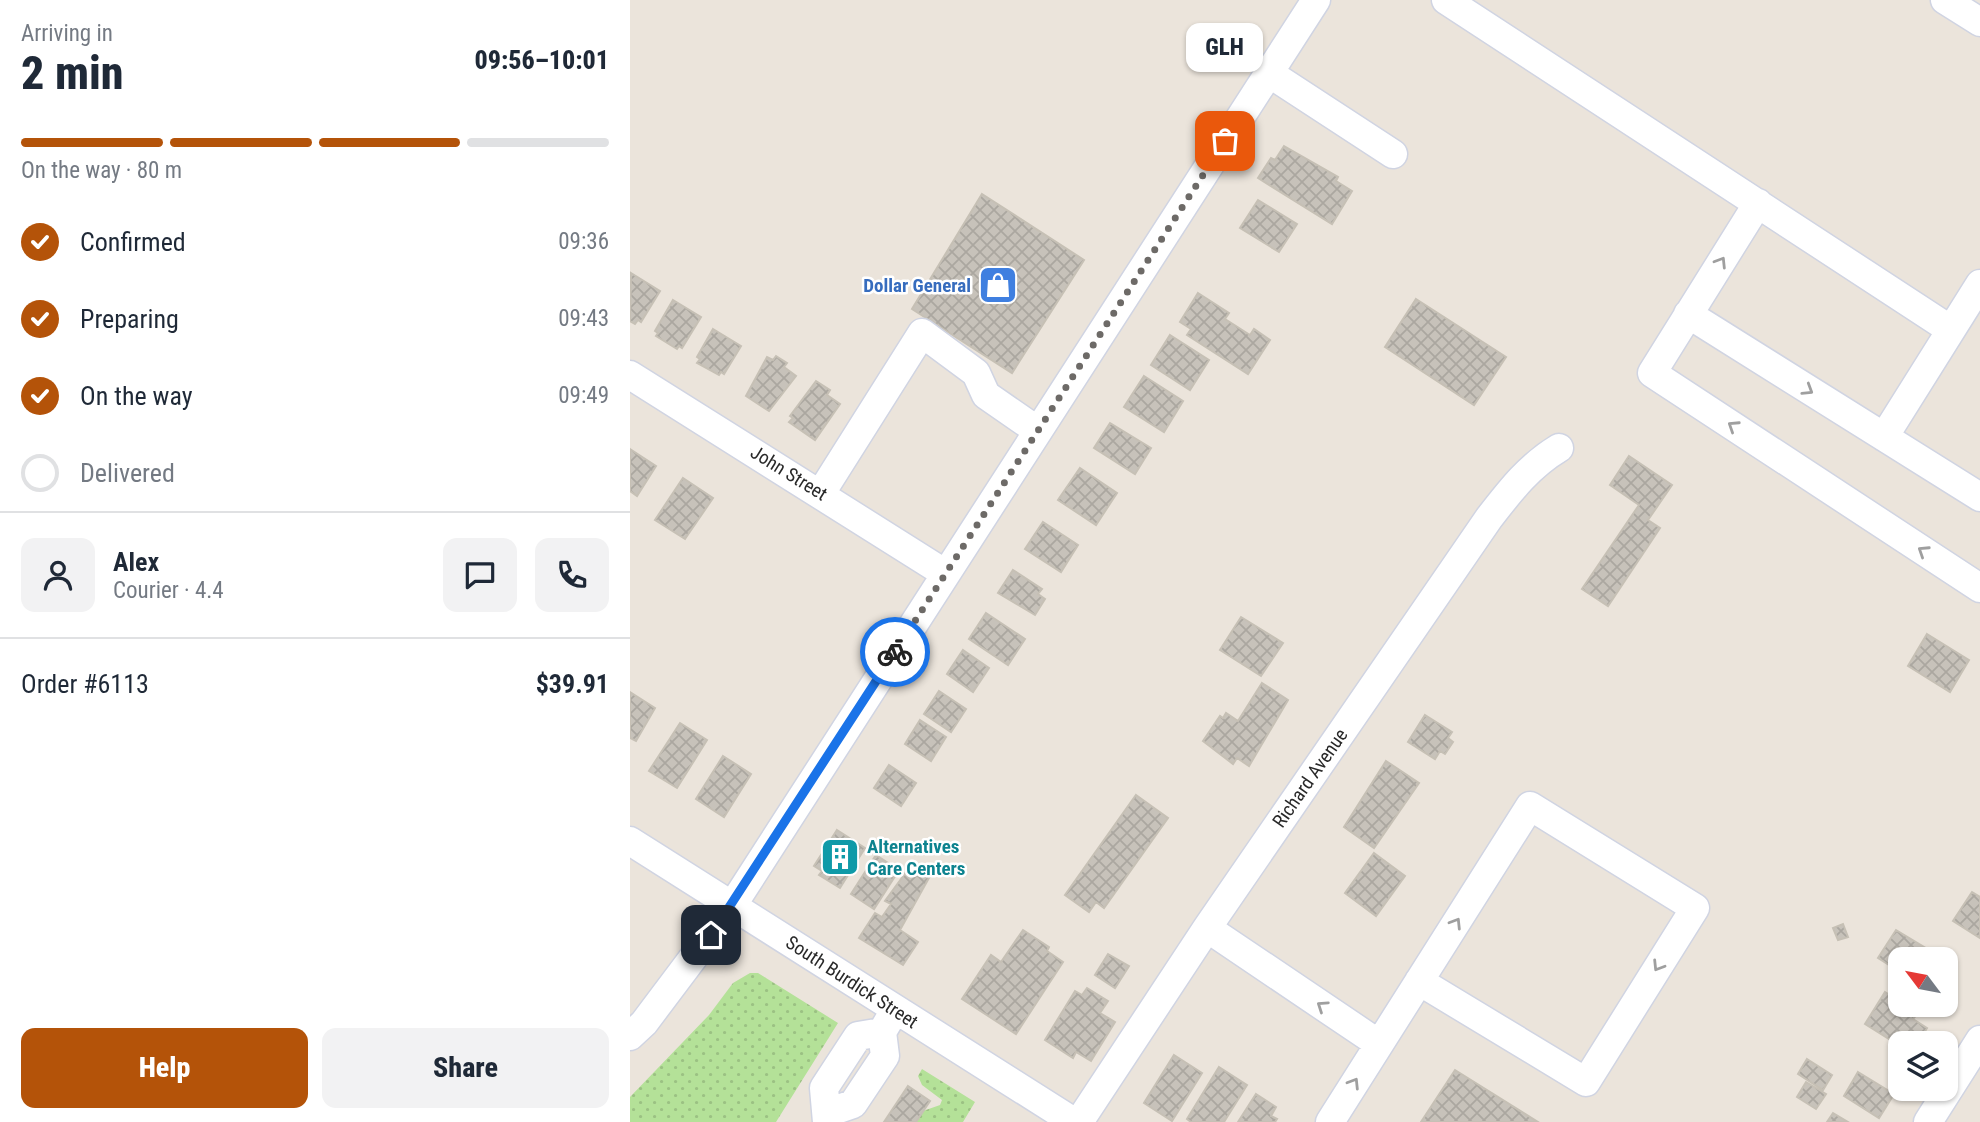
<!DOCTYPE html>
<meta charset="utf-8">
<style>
body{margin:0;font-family:"Roboto Condensed",sans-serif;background:#f2f2f3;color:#1f2937;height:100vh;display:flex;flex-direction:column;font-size:26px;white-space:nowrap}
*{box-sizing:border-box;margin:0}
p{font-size:23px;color:#747a83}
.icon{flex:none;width:38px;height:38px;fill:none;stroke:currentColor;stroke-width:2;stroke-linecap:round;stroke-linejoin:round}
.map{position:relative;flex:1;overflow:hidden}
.drawer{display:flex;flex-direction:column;background:#fff;width:630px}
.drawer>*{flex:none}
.needle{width:46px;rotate:302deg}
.tools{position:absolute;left:1258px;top:947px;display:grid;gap:14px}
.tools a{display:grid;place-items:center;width:70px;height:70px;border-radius:14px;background:#fff;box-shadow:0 2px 5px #0004;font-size:35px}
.pin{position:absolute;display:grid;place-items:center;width:60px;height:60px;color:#fff;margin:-30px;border-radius:14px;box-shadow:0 4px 10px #0006}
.courier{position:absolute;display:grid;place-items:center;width:70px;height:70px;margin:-35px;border:5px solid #1a73e8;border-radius:50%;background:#fff;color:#222;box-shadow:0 2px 9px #0007}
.bubble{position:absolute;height:49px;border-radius:14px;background:#fff;box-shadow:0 2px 5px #0004;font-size:23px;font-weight:800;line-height:49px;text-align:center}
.head em{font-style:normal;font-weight:800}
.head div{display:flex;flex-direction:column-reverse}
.head{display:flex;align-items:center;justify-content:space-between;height:119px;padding:0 21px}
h1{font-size:46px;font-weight:800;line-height:52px}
.bar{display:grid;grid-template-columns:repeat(4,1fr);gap:10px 7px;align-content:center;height:84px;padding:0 21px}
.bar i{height:9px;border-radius:5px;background:#e0e1e3}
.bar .active{background:#b45309}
.bar p{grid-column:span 4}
.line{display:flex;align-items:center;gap:18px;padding:0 21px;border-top:2px solid #e0e1e3}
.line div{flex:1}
.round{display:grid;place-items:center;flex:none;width:74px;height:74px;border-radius:14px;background:#f2f2f3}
ol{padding:0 21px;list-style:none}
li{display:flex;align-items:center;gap:21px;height:77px}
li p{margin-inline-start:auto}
li .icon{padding:7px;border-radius:50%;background:#b45309;color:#fff;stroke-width:4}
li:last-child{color:#747a83}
li i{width:38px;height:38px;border:4px solid #e0e1e3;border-radius:50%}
.button{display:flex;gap:14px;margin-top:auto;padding:14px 21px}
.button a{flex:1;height:80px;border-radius:14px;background:#b45309;color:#fff;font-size:28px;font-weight:800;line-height:80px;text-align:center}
.button a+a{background:#f2f2f3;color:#1f2937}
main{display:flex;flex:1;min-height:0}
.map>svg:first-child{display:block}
</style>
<main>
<section class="drawer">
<div class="head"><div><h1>2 min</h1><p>Arriving in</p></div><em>09:56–10:01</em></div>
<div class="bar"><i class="active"></i><i class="active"></i><i class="active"></i><i></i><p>On the way · 80 m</p></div>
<ol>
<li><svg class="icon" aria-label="check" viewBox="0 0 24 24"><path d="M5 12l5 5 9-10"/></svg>Confirmed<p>09:36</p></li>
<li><svg class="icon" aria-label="check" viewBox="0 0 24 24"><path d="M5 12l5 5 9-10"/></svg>Preparing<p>09:43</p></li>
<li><svg class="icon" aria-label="check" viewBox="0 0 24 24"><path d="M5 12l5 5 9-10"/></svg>On the way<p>09:49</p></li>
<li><i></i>Delivered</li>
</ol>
<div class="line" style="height:126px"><a class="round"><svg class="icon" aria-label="person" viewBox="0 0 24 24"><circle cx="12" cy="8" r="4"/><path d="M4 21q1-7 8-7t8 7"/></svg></a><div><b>Alex</b><p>Courier · 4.4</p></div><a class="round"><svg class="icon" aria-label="chat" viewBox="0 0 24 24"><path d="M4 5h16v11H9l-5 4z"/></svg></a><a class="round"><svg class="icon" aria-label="phone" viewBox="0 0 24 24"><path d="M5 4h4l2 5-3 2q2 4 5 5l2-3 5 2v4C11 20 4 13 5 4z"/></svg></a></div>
<div class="line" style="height:91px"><div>Order #6113</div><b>$39.91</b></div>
<div class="button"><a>Help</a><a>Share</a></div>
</section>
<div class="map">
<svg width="1350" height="1122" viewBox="0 0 1350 1122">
<defs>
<pattern id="grass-dots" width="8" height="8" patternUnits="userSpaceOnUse" patternTransform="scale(1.75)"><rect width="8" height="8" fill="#b4e198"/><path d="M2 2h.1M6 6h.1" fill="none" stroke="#9bc183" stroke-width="1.8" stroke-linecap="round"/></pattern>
<pattern id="building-cross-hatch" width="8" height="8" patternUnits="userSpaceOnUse" patternTransform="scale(1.75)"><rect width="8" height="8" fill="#c7c2ba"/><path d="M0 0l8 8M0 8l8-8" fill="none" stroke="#aba7a0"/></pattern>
</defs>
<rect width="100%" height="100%" fill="#ebe4db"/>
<path fill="url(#grass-dots)" d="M120 973H128L208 1023 146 1122H0V1097L79 1015 103 983Z
M292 1069 345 1102 333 1122H286L293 1111 310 1105 312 1100 292 1085 288 1076Z"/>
<path fill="url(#building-cross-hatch)" stroke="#c6c0b5" stroke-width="2" d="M654 146 708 177 706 181 722 191 702 224 628 178 641 158 645 160Z
M352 194 454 260 382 373 282 309Z
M628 200 667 224 649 252 610 228Z
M1 273 30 291 11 322 8 320 5 324 0 321Z
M568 293 599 313 595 319 620 335 624 329 640 340 618 374 557 335 561 329 550 322Z
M786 299 876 357 844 405 755 347Z
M43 300 71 317 52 348 49 346 47 349 26 336 28 333 25 331Z
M83 329 111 346 94 374 91 372 89 375 67 363 70 359 67 357Z
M540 335 579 360 560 390 521 365Z
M146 356 157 363 154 367 166 376 139 411 116 396 137 357 143 360Z
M514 376 553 401 534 432 494 407Z
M186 381 200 390 197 395 210 404 185 440 159 422 163 418 160 416Z
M480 423 521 448 505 474 464 448Z
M0 449 26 466 7 496 0 491Z
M999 456 1042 485 1018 520 1030 528 978 606 952 589 1009 505 980 485Z
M450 468 487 493 466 525 428 500Z
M53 478 83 498 55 539 25 520Z
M413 522 448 545 431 572 395 549Z
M383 570 412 589 408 594 415 599 405 615 368 593Z
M356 613 395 639 378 665 339 639Z
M611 617 653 643 631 676 590 650Z
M1297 634 1339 660 1320 692 1278 666Z
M333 650 359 668 343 692 317 674Z
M632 683 658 700 619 766 607 758 603 764 573 741 590 716 593 718 596 713 608 721Z
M309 691 336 709 321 732 294 714Z
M0 692 25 708 6 741 0 738Z
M795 715 822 732 818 738 823 742 815 754 810 751 805 759 778 742Z
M290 720 316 737 301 761 275 744Z
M50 723 77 740 47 788 19 771Z
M93 756 121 774 94 817 66 799Z
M756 761 789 783 744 848 714 827Z
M259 765 286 783 271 806 244 788Z
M506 795 538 818 474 908 466 902 459 912 435 895Z
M207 830 235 848 210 888 189 875 192 871 184 866Z
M744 853 775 876 746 916 715 893Z
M246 855 269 870 244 909 221 894Z
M282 864 300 876 270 930 288 942 273 965 229 938 245 913 252 917 261 904 255 901Z
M1342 892 1350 897V938L1323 921Z
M1213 924 1218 937 1208 940 1203 928Z
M393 930 419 947 417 951 433 962 386 1034 332 999 361 955 371 962Z
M1266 930 1314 959H1270V972L1248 958Z
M478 954 499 966 485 988 465 975Z
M457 988 478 1001 470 1013 485 1022 461 1061 446 1052 443 1058 415 1040 445 991 452 995Z
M1255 992 1288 1013 1283 1019 1297 1028 1288 1043H1270V1046L1235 1024Z
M544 1055 572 1073 542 1121 514 1103Z
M1177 1059 1202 1075 1193 1090 1168 1074Z
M589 1067 617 1085 594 1122H561L557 1119Z
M825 1070 908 1122H791Z
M1228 1072 1264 1094 1249 1118 1214 1096Z
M1176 1082 1196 1094 1186 1109 1167 1097Z
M278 1086 300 1101 286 1122H254Z
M626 1094 646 1107 641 1116 647 1119 645 1122H608Z
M1203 1113 1218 1122H1197Z"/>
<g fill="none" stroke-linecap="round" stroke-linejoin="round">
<g stroke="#d0d4e2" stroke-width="31">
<path id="minor" d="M816 0 1321 330
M1315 0 1350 22
M639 73 763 154
M1128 203 1022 373 1350 588
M1058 314 1350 497
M0 375 316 574
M1254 437 1350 284
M191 493 292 333 346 373 356 395 408 431
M0 841 444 1122
M577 928 749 1044
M0 1036 14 1023 102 906 686 0
M197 1113 223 1104 255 1056 252 1032
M197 1122 194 1088 228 1036 252 1032 265 1010
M449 1122 577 928 859 518C880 491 899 466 929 448
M700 1122 900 806 1065 908 956 1082 789 981
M1298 1122 1350 1040"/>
</g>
<use href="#minor" stroke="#fff" stroke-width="28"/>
</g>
<defs><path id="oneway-chevron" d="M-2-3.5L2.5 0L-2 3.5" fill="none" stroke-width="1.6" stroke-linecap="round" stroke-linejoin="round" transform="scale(1.75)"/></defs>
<g stroke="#9f9f9f">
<use href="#oneway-chevron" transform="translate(1091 262) rotate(-58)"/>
<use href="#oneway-chevron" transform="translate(1178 390) rotate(32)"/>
<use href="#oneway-chevron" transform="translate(1103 426) rotate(-147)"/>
<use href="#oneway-chevron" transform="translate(1293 551) rotate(-147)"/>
<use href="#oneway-chevron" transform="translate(826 923) rotate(-58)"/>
<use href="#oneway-chevron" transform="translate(1028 966) rotate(122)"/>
<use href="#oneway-chevron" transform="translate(692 1006) rotate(-146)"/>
<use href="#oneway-chevron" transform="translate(724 1083) rotate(-58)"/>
</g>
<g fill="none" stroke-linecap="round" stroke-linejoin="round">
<path stroke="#6d6a67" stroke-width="7" stroke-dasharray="0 12.6" d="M265 652 595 141"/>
<path stroke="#1a73e8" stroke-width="9" d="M81 935 265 652"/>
</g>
<defs>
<g id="shop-square" transform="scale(2.0125)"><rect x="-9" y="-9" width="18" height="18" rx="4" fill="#3f7fe0" stroke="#fff"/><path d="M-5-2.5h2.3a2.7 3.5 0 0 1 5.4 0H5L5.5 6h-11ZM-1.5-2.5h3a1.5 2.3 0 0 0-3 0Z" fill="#fff"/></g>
<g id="building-square" transform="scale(2.0125)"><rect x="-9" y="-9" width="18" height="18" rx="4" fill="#0f9aa8" stroke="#fff"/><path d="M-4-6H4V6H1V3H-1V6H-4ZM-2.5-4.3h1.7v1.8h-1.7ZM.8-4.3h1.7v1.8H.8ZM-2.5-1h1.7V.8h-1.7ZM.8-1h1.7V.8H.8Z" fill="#fff"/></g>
</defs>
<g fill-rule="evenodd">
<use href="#shop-square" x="368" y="285"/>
<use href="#building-square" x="210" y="857"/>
</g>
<g text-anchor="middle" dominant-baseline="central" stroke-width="5" stroke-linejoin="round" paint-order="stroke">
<g font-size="19" font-weight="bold" fill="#366cbe" stroke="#fff" text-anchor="end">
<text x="341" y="285">Dollar General</text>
</g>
<g font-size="19" fill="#292929" stroke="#fff">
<text transform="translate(159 473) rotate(32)">John Street</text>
<text transform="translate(680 778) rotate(-55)">Richard Avenue</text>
<text transform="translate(222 982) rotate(33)">South Burdick Street</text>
</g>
<g font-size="19" font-weight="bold" fill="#0d838f" stroke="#fff" text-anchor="start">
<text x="237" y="846">Alternatives<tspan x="237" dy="22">Care Centers</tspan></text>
</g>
</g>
</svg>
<div class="tools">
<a><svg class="needle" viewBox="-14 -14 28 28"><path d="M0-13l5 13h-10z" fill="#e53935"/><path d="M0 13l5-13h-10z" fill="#747a83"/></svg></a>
<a><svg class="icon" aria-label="layers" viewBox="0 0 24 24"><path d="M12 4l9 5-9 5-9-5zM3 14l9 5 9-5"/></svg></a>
</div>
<div class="pin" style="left:595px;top:141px;background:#ea580c"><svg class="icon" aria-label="bag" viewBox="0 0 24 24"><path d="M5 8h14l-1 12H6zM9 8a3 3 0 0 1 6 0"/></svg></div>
<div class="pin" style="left:81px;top:935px;background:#1f2937"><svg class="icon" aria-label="home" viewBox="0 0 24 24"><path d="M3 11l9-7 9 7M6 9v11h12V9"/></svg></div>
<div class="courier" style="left:265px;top:652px"><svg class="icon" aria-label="bike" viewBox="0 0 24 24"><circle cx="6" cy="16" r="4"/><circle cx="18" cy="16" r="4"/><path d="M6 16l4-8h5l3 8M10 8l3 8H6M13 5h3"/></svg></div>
<div class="bubble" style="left:556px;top:23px;width:77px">GLH</div>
</div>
</main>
